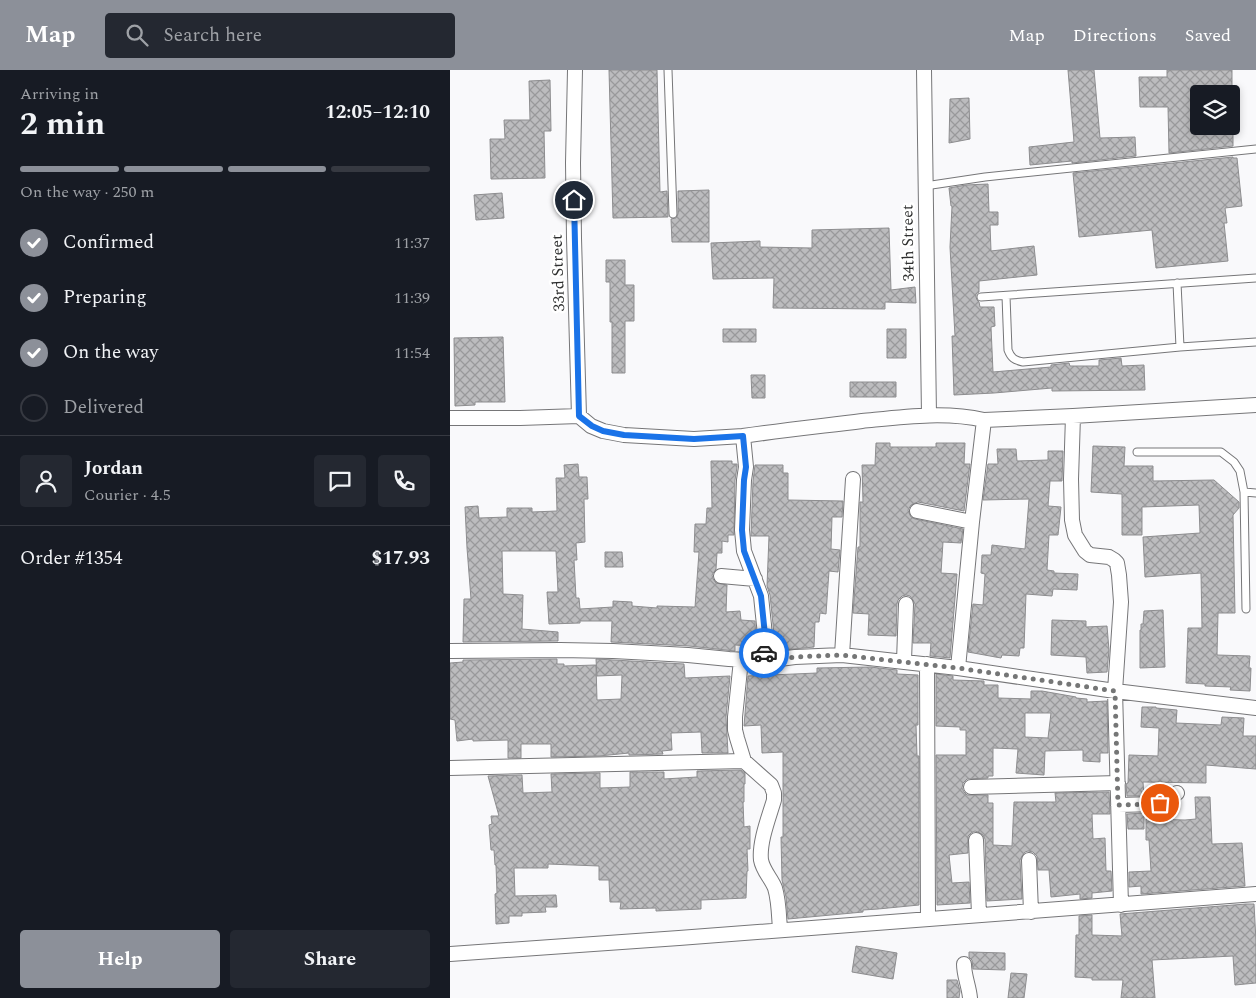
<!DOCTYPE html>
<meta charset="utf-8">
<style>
body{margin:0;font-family:Spectral,serif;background:#242831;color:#f1f3f6;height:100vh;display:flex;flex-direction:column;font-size:19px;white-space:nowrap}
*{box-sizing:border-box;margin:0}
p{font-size:16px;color:#9ea1a6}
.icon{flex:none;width:28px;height:28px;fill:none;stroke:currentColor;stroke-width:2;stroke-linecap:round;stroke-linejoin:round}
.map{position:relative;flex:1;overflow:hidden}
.drawer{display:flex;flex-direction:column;background:#171b24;width:450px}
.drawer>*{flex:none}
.tools{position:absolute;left:740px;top:15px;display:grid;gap:10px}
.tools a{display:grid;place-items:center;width:50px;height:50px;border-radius:5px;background:#171b24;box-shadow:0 2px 8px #0003;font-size:25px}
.pin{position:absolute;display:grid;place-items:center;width:42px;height:42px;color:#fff;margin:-21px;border:2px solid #fff;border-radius:50%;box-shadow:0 1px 5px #0007}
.courier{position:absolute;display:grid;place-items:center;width:50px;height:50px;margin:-25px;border:4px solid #1a73e8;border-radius:50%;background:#fff;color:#222;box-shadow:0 1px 6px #0007}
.overview em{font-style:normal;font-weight:700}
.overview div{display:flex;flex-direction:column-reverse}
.overview{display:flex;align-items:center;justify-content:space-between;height:85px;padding:0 20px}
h1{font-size:32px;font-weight:700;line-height:38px}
.bar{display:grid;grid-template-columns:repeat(4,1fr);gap:8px 5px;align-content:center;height:60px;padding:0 20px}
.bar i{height:6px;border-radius:4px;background:#363941}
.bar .on{background:#8c9099}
.bar p{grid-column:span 4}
.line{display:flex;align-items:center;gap:12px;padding:0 20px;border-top:1px solid #363941}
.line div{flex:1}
.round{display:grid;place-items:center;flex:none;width:52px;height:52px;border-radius:5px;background:#242831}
ol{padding:0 20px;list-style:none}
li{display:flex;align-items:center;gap:15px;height:55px}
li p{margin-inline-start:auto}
li .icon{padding:5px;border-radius:50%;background:#8c9099;color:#fff;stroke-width:4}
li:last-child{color:#9ea1a6}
li i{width:28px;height:28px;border:2px solid #363941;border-radius:50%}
.primary-button{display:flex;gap:10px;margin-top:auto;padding:10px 20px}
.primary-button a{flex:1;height:58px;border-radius:5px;background:#8c9099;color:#fff;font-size:20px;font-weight:700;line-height:58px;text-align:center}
.primary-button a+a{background:#242831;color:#f1f3f6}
header{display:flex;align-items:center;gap:30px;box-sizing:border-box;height:70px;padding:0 25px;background:#8c9099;color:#fff}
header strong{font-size:24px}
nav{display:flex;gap:28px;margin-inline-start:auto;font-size:18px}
.search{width:350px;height:45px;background:#242831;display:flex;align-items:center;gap:12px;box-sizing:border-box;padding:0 18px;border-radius:5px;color:#9ea1a6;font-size:19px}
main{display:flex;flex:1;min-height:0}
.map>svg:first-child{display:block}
</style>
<header>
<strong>Map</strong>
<div class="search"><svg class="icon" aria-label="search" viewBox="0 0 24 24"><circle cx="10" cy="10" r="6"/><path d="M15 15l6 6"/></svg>Search here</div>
<nav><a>Map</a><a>Directions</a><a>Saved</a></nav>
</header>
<main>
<section class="drawer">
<div class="overview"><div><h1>2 min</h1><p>Arriving in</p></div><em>12:05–12:10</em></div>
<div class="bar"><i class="on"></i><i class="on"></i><i class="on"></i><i></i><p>On the way · 250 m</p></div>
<ol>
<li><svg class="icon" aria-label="check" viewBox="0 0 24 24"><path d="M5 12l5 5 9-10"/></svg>Confirmed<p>11:37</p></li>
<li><svg class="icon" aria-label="check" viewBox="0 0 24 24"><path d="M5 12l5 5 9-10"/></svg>Preparing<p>11:39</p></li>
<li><svg class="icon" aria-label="check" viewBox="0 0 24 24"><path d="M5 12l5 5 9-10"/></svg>On the way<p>11:54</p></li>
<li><i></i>Delivered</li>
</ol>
<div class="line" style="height:90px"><a class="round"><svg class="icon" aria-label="person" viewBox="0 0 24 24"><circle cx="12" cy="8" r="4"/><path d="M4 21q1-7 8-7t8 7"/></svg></a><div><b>Jordan</b><p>Courier · 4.5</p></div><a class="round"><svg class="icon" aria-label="chat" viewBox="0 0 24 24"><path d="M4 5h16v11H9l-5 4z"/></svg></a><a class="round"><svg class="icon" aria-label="phone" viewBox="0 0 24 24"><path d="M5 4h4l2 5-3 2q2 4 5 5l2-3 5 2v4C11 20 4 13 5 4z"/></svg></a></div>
<div class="line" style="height:65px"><div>Order #1354</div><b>$17.93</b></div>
<div class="primary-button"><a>Help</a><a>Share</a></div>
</section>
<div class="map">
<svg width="806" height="928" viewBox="0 0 806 928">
<defs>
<pattern id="building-cross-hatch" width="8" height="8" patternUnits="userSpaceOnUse" patternTransform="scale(1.25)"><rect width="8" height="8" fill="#bcbcbe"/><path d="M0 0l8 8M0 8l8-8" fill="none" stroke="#99999b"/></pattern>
</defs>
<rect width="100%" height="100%" fill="#f9f9fb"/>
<path fill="url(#building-cross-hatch)" stroke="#8d8d8f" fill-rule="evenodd" d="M159 0H207L210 122 217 121 218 147 163 148Z
M618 0H644L650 68 685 67 686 86 622 93V91L580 95 579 77 624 72Z
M717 0H782V24H749V56H783V76L719 83 718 37H690L689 7H717Z
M100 10 101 61H94L95 108 41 109 40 69H55L54 50H80L79 11Z
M519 28 520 69 499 73 500 29Z
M783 87V88H787L792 136 775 138 777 153H774L778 191 706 198 702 160 629 167 623 103Z
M538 114 539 142H548V155H540L541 181 584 176 587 205 529 211V222L526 224V227L527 230 529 232 530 237H544L545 256 541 257 543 302 601 297V295L619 293 620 296H649V290L671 288 672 296 694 295 695 320 602 321V318L544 323 504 325 502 266H505L500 177 502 136H501L499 118 516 115Z
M259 120V172H222L221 149 226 148 228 144V121Z
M52 123 54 148 26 150 24 125Z
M439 158 441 220 465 217 466 233 435 232V239L323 238 324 208 263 209 261 173 310 171V177L362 178V160Z
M156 190H175V215H184V251H175V303H162V252H160V212H156Z
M273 259H306V272H273Z
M437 259H456V288H437Z
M53 267 55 332H25V335L5 336 4 268Z
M301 305H315V328H302Z
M400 312H446V327H400Z
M426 373H440V377H486V373H515L514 394H520L514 441 468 432 465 433 461 435 458 440 459 443 461 447 465 449 513 459 511 473 493 472 491 503 507 504 500 588 480 586 481 573H463L465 534 463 530 460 526 456 525 452 526 448 530 447 534 446 566 418 565 419 544 403 543 408 477H410V432H413L412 395H425Z
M643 376 675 377 674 396H703V411L764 410 789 432V438L783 445 785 543H768L767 585 800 586 799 598H801L800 621 780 620 781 617 755 616V614L736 613 738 558H752L751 503 695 507 693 467 750 463 749 435 692 437V465H672V424L641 422Z
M547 379H566L567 391 598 390V381H613L612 411H600L598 436 611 437 608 465H599L597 500 604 501V503L628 504 627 520 603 519 602 526 576 524 574 578H570L569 586 552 585 551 588 518 582 523 534 533 535 535 504 531 503 532 485H541L542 475 575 479 579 429 533 430 538 394H548Z
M261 391H282V394H287V397L285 410 284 465H278V472L272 471V483H267L266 499 262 505 263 509 266 513 277 515 276 542 290 541 291 550 305 551 306 576 285 575V581L239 576 161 572 162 551H130V553L99 554 97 522H108L106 481H52L53 524 73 525 72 559 108 562V571L13 572 14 529H21L17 478 15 437 28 436 29 448 57 447V438H82V442L107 441 106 408H115L114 395 128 394 129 407H137L138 429H134L135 472 126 473 127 490H124L126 528H129L130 539 163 537V531L182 532V536L207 538V536L245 537 249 482H244L245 454H256L257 438H262Z
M305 395H333V403H338V430L393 431 392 447H382L381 479 390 480 388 502 379 501 376 544 370 543 369 552H365L364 577 323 581 324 564 320 525 317 516 319 466H301L303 411Z
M155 482H172L173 497H155Z
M713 540 715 597 690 598V560H691V554H693L694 541Z
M602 550 636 551V557L657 556 659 580 657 602 637 603 636 587 601 585Z
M107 589V594H114V596L146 595 147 630 171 629 172 605 147 606 146 589 234 594 235 608 280 606 276 647 278 683H252L251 662 221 663 222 680 212 681 213 684 179 685V683L149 686 101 687V674H71V688H58V670L23 671V669L7 671 5 650 0 649V593L13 592V590Z
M420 597 447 600V604L468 605V655H466L467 686H469V835L428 839 413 840V842L338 849 336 827 332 810 331 767H333V682L312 683 311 655 294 656 298 606 367 603V598Z
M486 604 503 606V610L534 611V615H548V628L581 629V621H592L626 627V628L637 629V632L657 631 658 683H650V692L633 691V680L595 681 594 705 566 703 568 679 543 678V706H538V708L517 709 513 713 512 718 514 722 517 725H538V733H543V775L562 776 564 732H606L605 723 659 722 660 744H642L643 769 655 768 656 801H661L662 821 642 823V828L630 829V824L601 827 599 800H588L587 786 583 782 578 781 575 782 572 786 570 790 572 829 537 831 535 769 533 765 530 763 525 761 521 763 518 766V783L499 785 502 813 519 812 520 833 487 835 486 685H516V660H510V657L486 656ZM575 643H601L598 668 575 667Z
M692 637H706V638L727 640 726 653 771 655 772 647 794 648 793 666H806V699L756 695V713L693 712 694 726H677L676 715 677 713H678L679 685 708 686 709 658 691 657Z
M291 700 295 703V714H294V732H293L294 757 300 756V779H297L298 801H297L296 828 251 830V839L206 841V838L170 839 171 832H160L159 810H149V796L98 794V798H64L65 826 106 825 107 837H95L96 842 72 843V846H59V853L46 854 45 824 47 823 46 795H45L44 780H41L39 755 42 754 41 746H49L38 706 72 705 73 723 102 722 101 704 150 703V718L180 717V702H214V709L247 707V701Z
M745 727H760L762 774 792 773 795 816 691 824V816L679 817V802L701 801 699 770H696V749L735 750 746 749Z
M694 743V759H678L677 744Z
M796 834H804L806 871V913L785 915 783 886 702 890 705 928H671L673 910H642V908L625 907 626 865H629V846L642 845V865L672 866 670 844Z
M406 876 447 883 443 909 402 902Z
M519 882 555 883V900L523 899 522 890 519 887Z
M561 903 577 904 574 928H558Z
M497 910H507L510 921 509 928H497Z"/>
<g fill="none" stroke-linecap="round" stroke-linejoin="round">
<g stroke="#767678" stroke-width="9">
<path id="service" d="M218 0 223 144
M475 116 535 107 806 79
M727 213 730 277
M556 226 558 280C561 288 564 290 573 292L730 277 806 272
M531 227 806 208
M687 382H771L784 392 790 401 794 422 796 539
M794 422 806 423"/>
</g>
<g stroke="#767678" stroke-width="16">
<path id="minor" d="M125 0 123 93 124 168 129 346
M474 0 479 345
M623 346 621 409 622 450 625 465 635 481 640 485 659 487 664 490 667 493 669 505 671 532 665 621 671 835
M0 348H70L129 346 141 356 153 361 174 365 244 369 293 366 296 397 294 410 292 460 294 481 311 526 315 565 314 591
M534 350 623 346 806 335
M293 366C333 360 372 356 412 351 452 347 494 341 534 350L522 452 508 598
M467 441 522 452
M271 506 305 509
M0 581 110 580 163 581 238 585 279 589 314 591 345 587 392 585 508 598 665 621 806 638
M392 585 403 409
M291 590 285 647V660L287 668 294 691 321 715 324 723V730C319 747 309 772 311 790 313 801 321 808 325 818 329 831 329 847 330 860
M454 591 456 534
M477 594 478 849
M0 698 294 691
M521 717 668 713
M668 735 707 734 727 723
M526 770 529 845
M579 790 581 842
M0 884 229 868 806 824
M514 894C514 906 519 916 520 928"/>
</g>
<use href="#service" stroke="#fff" stroke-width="7"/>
<use href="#minor" stroke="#fff" stroke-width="14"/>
</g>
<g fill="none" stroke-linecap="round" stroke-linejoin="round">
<path stroke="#757676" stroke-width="5" stroke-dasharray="0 9" d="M314 583V591L345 587 392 585 508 598 665 621 668 735 704 734 710 733"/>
<path stroke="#1a73e8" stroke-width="6" d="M124 130 129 346 142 356 153 361 174 365 244 369 293 366 296 397 294 410 292 460 294 481 311 526 315 565 314 583"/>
</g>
<g text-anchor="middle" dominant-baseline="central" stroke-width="5" stroke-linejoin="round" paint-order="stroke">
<g font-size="16" fill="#2e2f2f" stroke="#fff">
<text transform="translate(458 173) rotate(-91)">34th Street</text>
<text transform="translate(108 203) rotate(-92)">33rd Street</text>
</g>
</g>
</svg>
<div class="tools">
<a><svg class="icon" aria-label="layers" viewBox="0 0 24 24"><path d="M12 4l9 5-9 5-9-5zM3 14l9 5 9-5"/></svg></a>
</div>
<div class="pin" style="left:710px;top:733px;background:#ea580c"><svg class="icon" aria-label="bag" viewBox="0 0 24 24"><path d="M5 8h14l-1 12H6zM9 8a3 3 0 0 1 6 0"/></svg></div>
<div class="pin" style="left:124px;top:130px;background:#1f2937"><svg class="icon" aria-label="home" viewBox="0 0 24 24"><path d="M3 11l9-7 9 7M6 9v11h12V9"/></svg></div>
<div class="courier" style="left:314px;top:583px"><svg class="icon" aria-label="car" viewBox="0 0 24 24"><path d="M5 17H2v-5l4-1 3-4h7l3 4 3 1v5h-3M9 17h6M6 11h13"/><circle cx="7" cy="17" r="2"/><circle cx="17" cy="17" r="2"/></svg></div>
</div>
</main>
